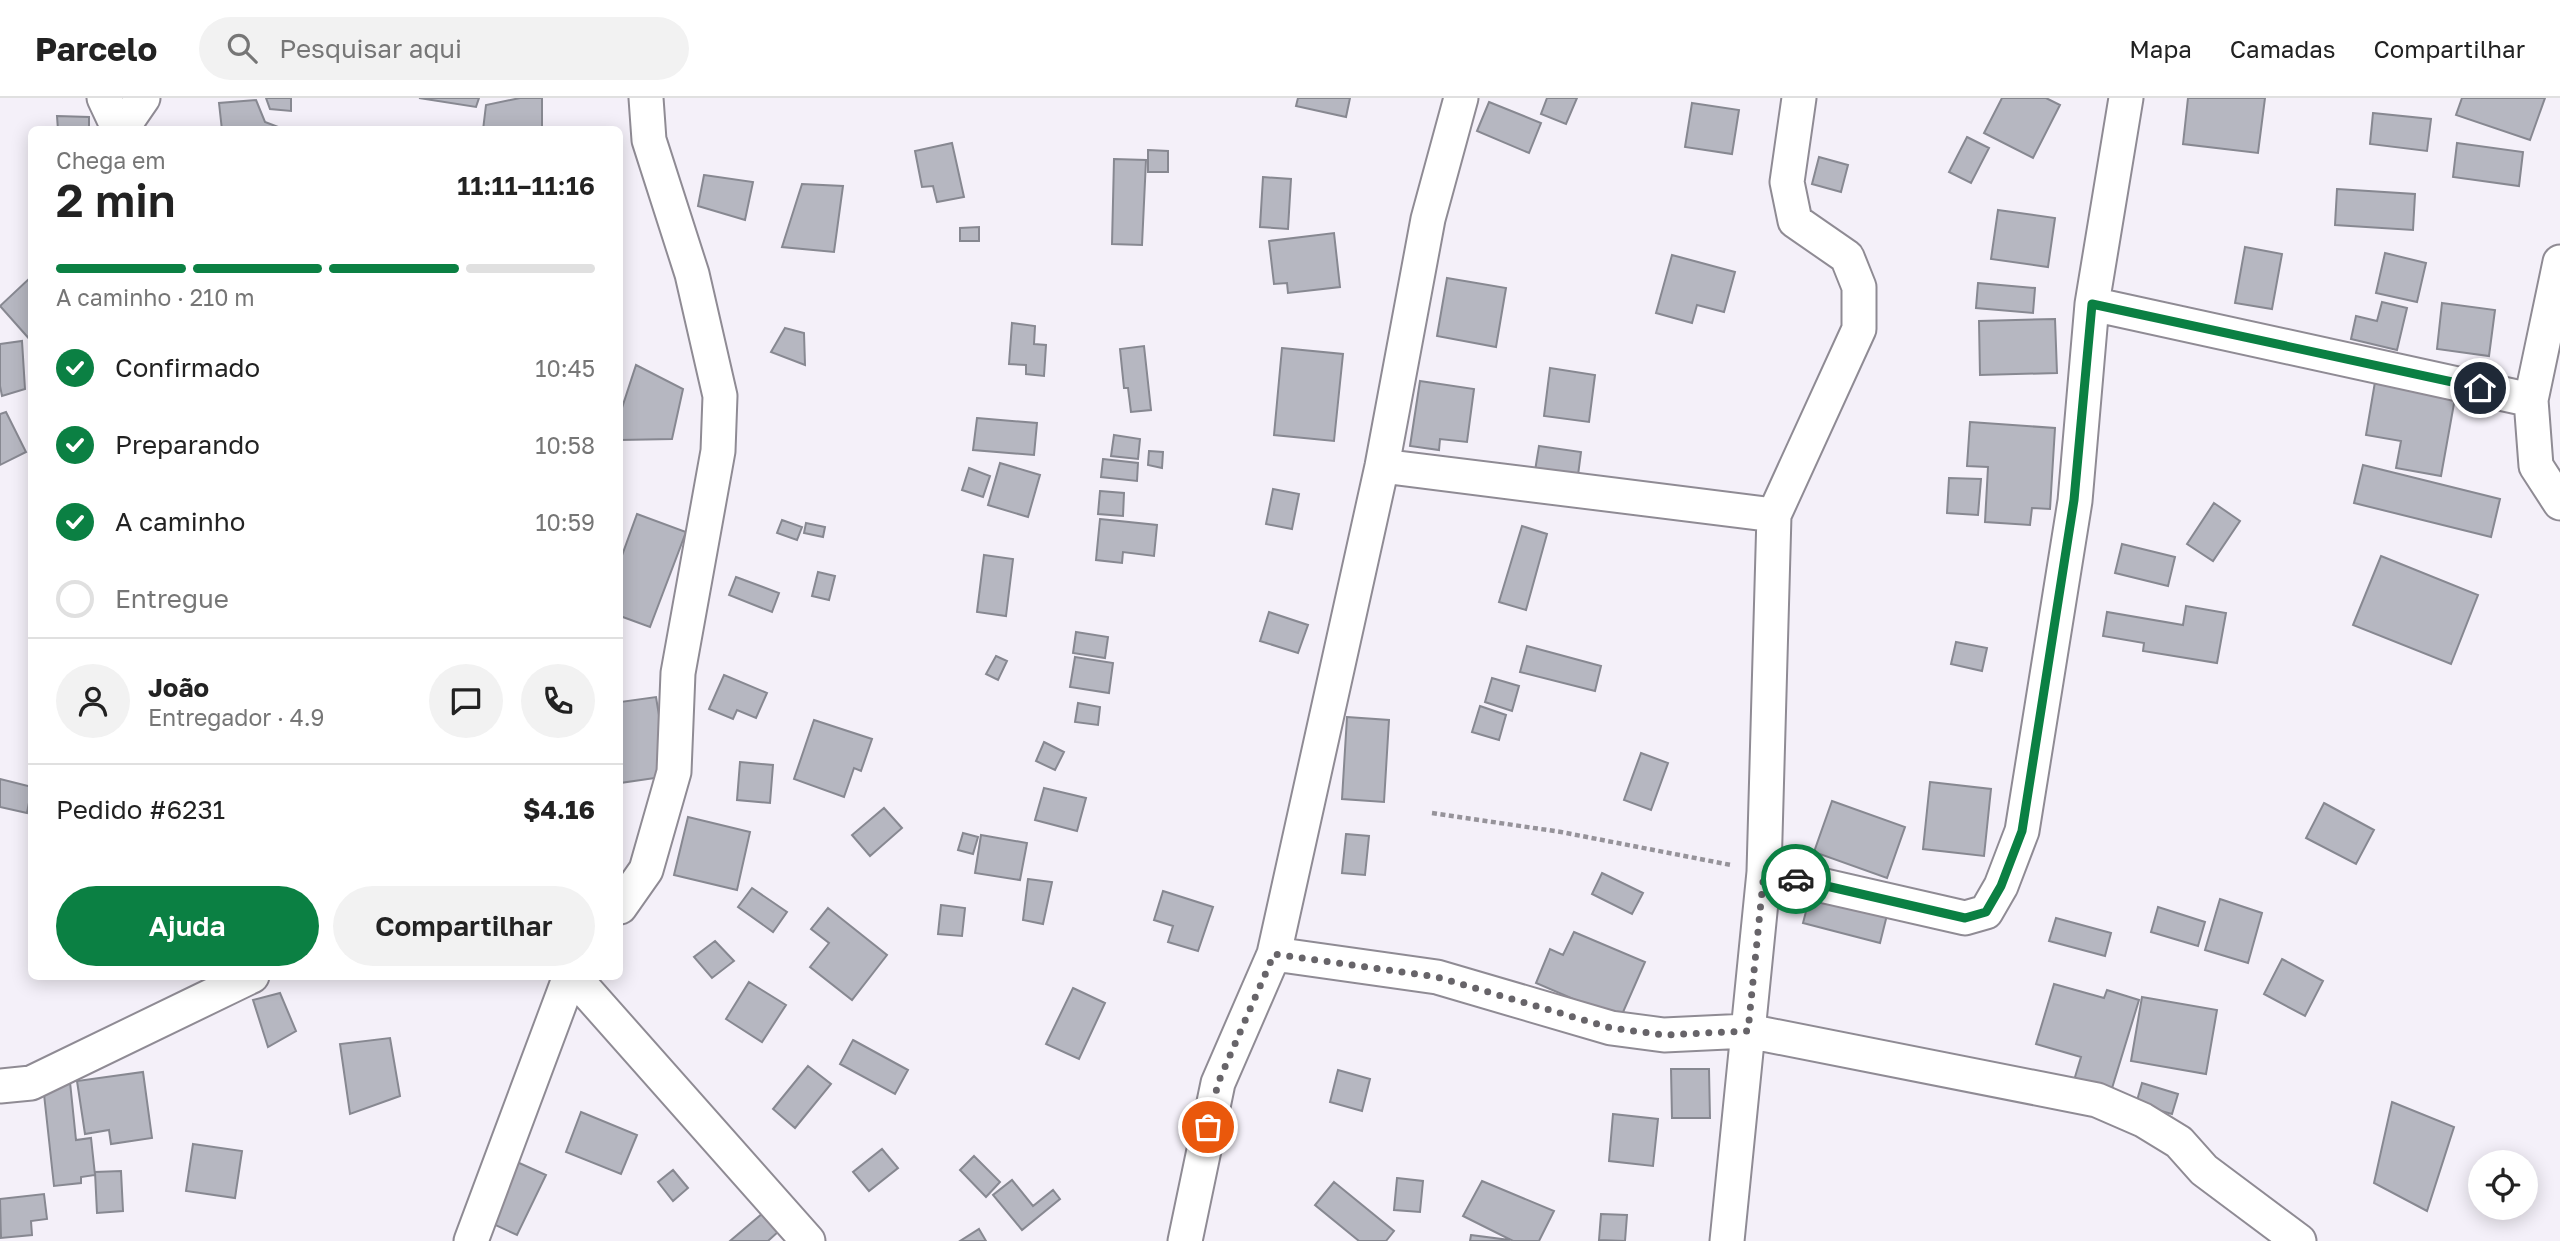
<!DOCTYPE html>
<html lang="pt">
<meta charset="utf-8">
<style>
body{margin:0;font-family:"Golos Text",sans-serif;background:#f2f2f2;color:#222;height:100vh;display:flex;flex-direction:column;font-size:26px;white-space:nowrap}
*{box-sizing:border-box;margin:0}
p{font-size:23px;color:#767676}
.icon{flex:none;width:38px;height:38px;fill:none;stroke:currentColor;stroke-width:2;stroke-linecap:round;stroke-linejoin:round}
.map{position:relative;flex:1;overflow:hidden}
.details{position:absolute;left:28px;top:28px;width:595px;height:854px;display:flex;flex-direction:column;background:#fff;border-radius:10px;box-shadow:0 4px 18px #0003}
.details>*{flex:none}
.tools{position:absolute;left:2468px;top:1052px;display:grid;gap:14px}
.tools a{display:grid;place-items:center;width:70px;height:70px;border-radius:50%;background:#fff;box-shadow:0 4px 18px #0003;font-size:35px}
.pin{position:absolute;display:grid;place-items:center;width:60px;height:60px;color:#fff;margin:-30px;border:4px solid #fff;border-radius:50%;box-shadow:0 2px 7px #0007}
.courier{position:absolute;display:grid;place-items:center;width:70px;height:70px;margin:-35px;border:5px solid #0b8043;border-radius:50%;background:#fff;color:#222;box-shadow:0 2px 9px #0007}
.head em{font-style:normal;font-weight:600}
.head div{display:flex;flex-direction:column-reverse}
.head{display:flex;align-items:center;justify-content:space-between;height:119px;padding:0 28px}
h1{font-size:46px;font-weight:600;line-height:52px}
.bar{display:grid;grid-template-columns:repeat(4,1fr);gap:10px 7px;align-content:center;height:84px;padding:0 28px}
.bar i{height:9px;border-radius:5px;background:#e0e0e0}
.bar .current{background:#0b8043}
.bar p{grid-column:span 4}
.line{display:flex;align-items:center;gap:18px;padding:0 28px;border-top:2px solid #e0e0e0}
.line div{flex:1}
.round{display:grid;place-items:center;flex:none;width:74px;height:74px;border-radius:37px;background:#f2f2f2}
ol{padding:0 28px;list-style:none}
li{display:flex;align-items:center;gap:21px;height:77px}
li p{margin-inline-start:auto}
li .icon{padding:7px;border-radius:50%;background:#0b8043;color:#fff;stroke-width:4}
li:last-child{color:#767676}
li i{width:38px;height:38px;border:4px solid #e0e0e0;border-radius:50%}
.primary-button{display:flex;gap:14px;margin-top:auto;padding:14px 28px}
.primary-button a{flex:1;height:80px;border-radius:42px;background:#0b8043;color:#fff;font-size:28px;font-weight:600;line-height:80px;text-align:center}
.primary-button a+a{background:#f2f2f2;color:#222}
header{display:flex;align-items:center;gap:42px;box-sizing:border-box;height:98px;padding:0 35px;background:#fff;border-bottom:2px solid #e0e0e0}
header strong{font-size:33px}
nav{display:flex;gap:38px;margin-inline-start:auto;font-size:24px}
.search{width:490px;height:63px;background:#f2f2f2;display:flex;align-items:center;gap:18px;box-sizing:border-box;padding:0 24px;border-radius:38px;color:#767676;font-size:26px}
.map>svg:first-child{display:block}
</style>
<header>
<strong>Parcelo</strong>
<div class="search"><svg class="icon" aria-label="search" viewBox="0 0 24 24"><circle cx="10" cy="10" r="6"/><path d="M15 15l6 6"/></svg>Pesquisar aqui</div>
<nav><a>Mapa</a><a>Camadas</a><a>Compartilhar</a></nav>
</header>
<div class="map">
<svg width="2560" height="1143" viewBox="0 0 2560 1143">
<rect width="100%" height="100%" fill="#f4f0f9"/>
<path fill="#b6b7c1" stroke="#878891" stroke-width="2" d="M266 0H291V13L270 11Z
M419 0H479L476 9Z
M520 0H542V32H483L486 7Z
M1298 0H1350L1346 19 1296 8Z
M1547 0H1577L1566 26 1541 16Z
M2002 0H2046L2060 7 2033 60 1984 35Z
M2188 0H2265L2258 55 2183 46Z
M2462 0H2545L2530 42 2456 17Z
M256 2 265 24 286 32H222L219 5Z
M1489 4 1541 25 1529 55 1477 33Z
M1692 5 1739 12 1732 56 1685 49Z
M2373 15 2431 21 2427 53 2370 46Z
M57 18 89 19V32H58Z
M1967 39 1989 50 1971 85 1949 74Z
M952 45 964 99 937 104 933 88 922 89 915 53Z
M2457 45 2523 54 2519 88 2453 79Z
M1148 52 1168 53V74H1148Z
M1819 59 1848 67 1841 94 1812 86Z
M1114 61 1146 62 1142 147 1112 146Z
M704 77 753 84 745 122 698 108Z
M1263 79 1291 81 1288 131 1260 129Z
M802 86 843 88 834 154 782 149Z
M2337 91 2415 96 2413 132 2335 127Z
M1998 112 2055 120 2048 169 1991 161Z
M979 129V143H960V130Z
M1334 135 1340 189 1288 195 1287 185 1274 186 1269 143Z
M2245 149 2282 156 2272 211 2235 205Z
M2385 155 2426 165 2417 204 2376 195Z
M1672 157 1735 174 1724 214 1697 207 1692 225 1656 215Z
M32 178V244L0 208Z
M1447 180 1506 190 1496 249 1437 238Z
M1978 185 2035 190 2033 215 1976 210Z
M2382 204 2407 210 2397 252 2351 241 2356 218 2377 223Z
M2442 205 2495 212 2489 258 2437 251Z
M2055 221 2057 275 1980 277 1979 223Z
M1012 225 1035 228 1034 246 1046 247 1044 278 1026 276V267L1009 266Z
M785 230 804 235 805 267 771 254Z
M22 243 25 291 2 298 0 288V246Z
M1144 248 1151 312 1131 314 1128 290H1124L1120 251Z
M1282 250 1343 256 1334 343 1274 337Z
M636 267 683 291 672 341 620 342V316Z
M1550 270 1595 277 1589 324 1544 318Z
M1420 283 1474 291 1467 344 1440 341 1439 352 1410 348Z
M2375 284 2455 300 2441 378 2396 370 2401 343 2366 337Z
M6 314 26 354 0 367V316Z
M977 320 1037 325 1034 357 973 352Z
M1970 324 2055 330 2050 411 2032 410 2030 427 1985 424 1988 369 1967 368Z
M1114 337 1140 341 1138 361 1111 358Z
M1539 348 1581 354 1577 385 1534 379Z
M1149 353 1163 354 1162 370 1148 367Z
M1103 361 1138 365 1137 383 1101 379Z
M1000 365 1040 377 1028 419 988 407Z
M2363 367 2500 401 2491 439 2354 405Z
M969 370 990 378 983 399 962 392Z
M1949 380 1981 381 1978 417 1947 415Z
M1273 391 1299 396 1292 431 1266 426Z
M1100 393 1124 395 1123 418 1098 416Z
M2214 405 2240 423 2213 463 2187 446Z
M637 416 686 434 650 529 620 518V463Z
M1100 421 1157 427 1154 458 1123 454 1122 465 1096 462Z
M782 422 802 429 797 442 777 435Z
M806 425 825 429 823 439 804 435Z
M1522 428 1547 436 1526 512 1499 504Z
M2122 446 2175 459 2168 488 2115 475Z
M984 457 1013 461 1006 518 977 514Z
M2381 458 2478 497 2451 566 2353 527Z
M818 474 835 478 829 502 812 498Z
M736 479 779 495 772 514 729 497Z
M2186 508 2226 515 2217 565 2143 553 2144 545 2103 538 2107 514 2183 527Z
M1269 514 1308 527 1298 555 1260 543Z
M1076 534 1108 539 1105 560 1073 555Z
M1956 544 1987 550 1982 573 1951 566Z
M1527 548 1601 568 1595 593 1520 574Z
M996 558 1007 563 998 582 986 576Z
M1075 559 1113 565 1109 595 1070 589Z
M724 577 767 595 756 620 737 612 733 621 709 611Z
M1492 580 1519 588 1512 613 1485 604Z
M656 599 669 678 620 685V604Z
M1078 605 1100 609 1098 627 1075 624Z
M1480 608 1506 617 1499 642 1472 634Z
M1347 619 1389 622 1384 704 1342 701Z
M814 622 872 641 861 673 854 670 844 699 794 681Z
M1044 644 1064 654 1055 672 1036 663Z
M1641 655 1668 665 1651 712 1624 702Z
M740 664 773 667 770 705 737 702Z
M0 681 32 689 27 715 0 709Z
M1930 684 1991 691 1984 758 1923 751Z
M1044 690 1086 700 1077 733 1035 722Z
M1832 703 1905 729 1887 780 1814 754Z
M2324 705 2374 732 2356 766 2306 740Z
M884 710 902 730 870 758 852 737Z
M688 719 750 734 737 792 674 777Z
M963 735 978 739 973 756 958 752Z
M1346 736 1369 738 1365 777 1342 775Z
M981 737 1027 745 1020 782 975 775Z
M1602 775 1643 795 1632 816 1592 796Z
M1028 781 1052 784 1043 826 1023 822Z
M752 790 787 814 773 834 738 809Z
M1163 793 1213 809 1198 853 1168 844 1173 828 1154 822Z
M1810 798 1887 817 1880 845 1803 825Z
M2220 801 2262 815 2248 865 2205 852Z
M941 807 965 810 962 838 938 836Z
M2158 809 2205 824 2198 848 2151 834Z
M828 810 887 857 852 902 810 869 829 845 811 831Z
M2056 820 2111 835 2105 858 2049 843Z
M1574 834 1645 864 1620 921 1536 885 1550 851 1563 857Z
M715 843 734 863 712 880 694 859Z
M2282 861 2323 883 2305 918 2264 896Z
M749 884 786 907 762 944 726 921Z
M2054 886 2104 900 2107 892 2139 902 2109 1000 2072 989 2081 959 2036 946Z
M1073 890 1105 905 1079 961 1046 946Z
M280 895 296 933 268 949 253 902Z
M2142 899 2217 912 2206 976 2131 963Z
M390 940 400 998 350 1016 340 946Z
M853 942 908 972 895 996 840 966Z
M808 968 831 986 795 1030 773 1011Z
M1671 971H1709L1710 1020H1672Z
M1338 972 1370 981 1362 1013 1330 1004Z
M143 974 152 1040 111 1046 109 1032 85 1036 77 983Z
M70 984 76 1042 91 1040 95 1077 81 1079V1085L54 1088 43 987Z
M2142 985 2178 996 2172 1016 2136 1006Z
M2392 1004 2454 1029 2427 1113 2374 1085Z
M581 1014 637 1037 621 1076 566 1054Z
M1613 1016 1658 1021 1653 1068 1609 1063Z
M193 1046 242 1053 235 1100 186 1093Z
M882 1051 898 1070 869 1093 853 1074Z
M974 1058 1000 1084 986 1099 960 1072Z
M517 1064 546 1077 517 1137 489 1124Z
M673 1072 688 1090 673 1103 658 1084Z
M121 1073 123 1113 97 1115 95 1074Z
M1397 1080 1423 1083 1420 1114 1394 1112Z
M1012 1082 1033 1108 1053 1092 1060 1101 1022 1132 993 1097Z
M1482 1083 1554 1113 1539 1143H1513L1463 1118Z
M1334 1084 1394 1133 1386 1143H1359L1315 1107Z
M44 1096 47 1121 31 1123 32 1137 1 1140 0 1101Z
M763 1115 779 1133 768 1143H730Z
M1601 1116 1627 1117 1625 1143 1599 1142Z
M979 1131 986 1143H960Z
M1471 1137 1509 1142V1143H1470Z"/>
<g fill="none" stroke-linecap="round" stroke-linejoin="round">
<g stroke="#8f8b94" stroke-width="37">
<path id="street" d="M104 0 119 32
M121 32 143 0
M2560 164 2531 302 2536 368 2560 405
M2092 206 2531 302
M1382 368 1774 417
M1764 774 1965 820 1986 814 2001 788 2022 733 2075 403 2092 206 2126 0
M620 809 646 772 674 674 678 575 718 353 720 298 692 176 649 42 646 0
M1274 856 1437 879 1611 930 1664 937 1748 933 2097 1002 2143 1022 2179 1044 2204 1072 2299 1143
M573 878 808 1143
M0 988 31 985 252 878
M471 1143 570 878
M1185 1143 1218 985 1274 856 1382 368 1428 121 1461 0
M1727 1143 1764 774 1774 417 1859 231V189L1847 159 1795 123 1787 84 1799 0"/>
</g>
<path stroke="#96939a" stroke-width="4.5" stroke-dasharray="5 3.5" stroke-linecap="butt" d="M1432 715 1561 734 1731 767"/>
<use href="#street" stroke="#fff" stroke-width="33"/>
</g>
<g fill="none" stroke-linecap="round" stroke-linejoin="round">
<path stroke="#676469" stroke-width="7" stroke-dasharray="0 12.6" d="M1208 1029 1218 985 1274 856 1437 879 1611 930 1664 937 1748 933 1764 774 1796 781"/>
<path stroke="#0b8043" stroke-width="9" d="M1796 781 1965 820 1986 814 2001 788 2022 733 2074 402 2092 206 2480 290"/>
</g>
</svg>
<div class="tools">
<a><svg class="icon" aria-label="locate" viewBox="0 0 24 24"><circle cx="12" cy="12" r="6"/><path d="M12 2v4M12 18v4M2 12h4M18 12h4"/></svg></a>
</div>
<div class="pin" style="left:1208px;top:1029px;background:#ea580c"><svg class="icon" aria-label="bag" viewBox="0 0 24 24"><path d="M5 8h14l-1 12H6zM9 8a3 3 0 0 1 6 0"/></svg></div>
<div class="pin" style="left:2480px;top:290px;background:#1f2937"><svg class="icon" aria-label="home" viewBox="0 0 24 24"><path d="M3 11l9-7 9 7M6 9v11h12V9"/></svg></div>
<div class="courier" style="left:1796px;top:781px"><svg class="icon" aria-label="car" viewBox="0 0 24 24"><path d="M5 17H2v-5l4-1 3-4h7l3 4 3 1v5h-3M9 17h6M6 11h13"/><circle cx="7" cy="17" r="2"/><circle cx="17" cy="17" r="2"/></svg></div>
<section class="details">
<div class="head"><div><h1>2 min</h1><p>Chega em</p></div><em>11:11–11:16</em></div>
<div class="bar"><i class="current"></i><i class="current"></i><i class="current"></i><i></i><p>A caminho · 210 m</p></div>
<ol>
<li><svg class="icon" aria-label="check" viewBox="0 0 24 24"><path d="M5 12l5 5 9-10"/></svg>Confirmado<p>10:45</p></li>
<li><svg class="icon" aria-label="check" viewBox="0 0 24 24"><path d="M5 12l5 5 9-10"/></svg>Preparando<p>10:58</p></li>
<li><svg class="icon" aria-label="check" viewBox="0 0 24 24"><path d="M5 12l5 5 9-10"/></svg>A caminho<p>10:59</p></li>
<li><i></i>Entregue</li>
</ol>
<div class="line" style="height:126px"><a class="round"><svg class="icon" aria-label="person" viewBox="0 0 24 24"><circle cx="12" cy="8" r="4"/><path d="M4 21q1-7 8-7t8 7"/></svg></a><div><b>João</b><p>Entregador · 4.9</p></div><a class="round"><svg class="icon" aria-label="chat" viewBox="0 0 24 24"><path d="M4 5h16v11H9l-5 4z"/></svg></a><a class="round"><svg class="icon" aria-label="phone" viewBox="0 0 24 24"><path d="M5 4h4l2 5-3 2q2 4 5 5l2-3 5 2v4C11 20 4 13 5 4z"/></svg></a></div>
<div class="line" style="height:91px"><div>Pedido #6231</div><b>$4.16</b></div>
<div class="primary-button"><a>Ajuda</a><a>Compartilhar</a></div>
</section>
</div>
